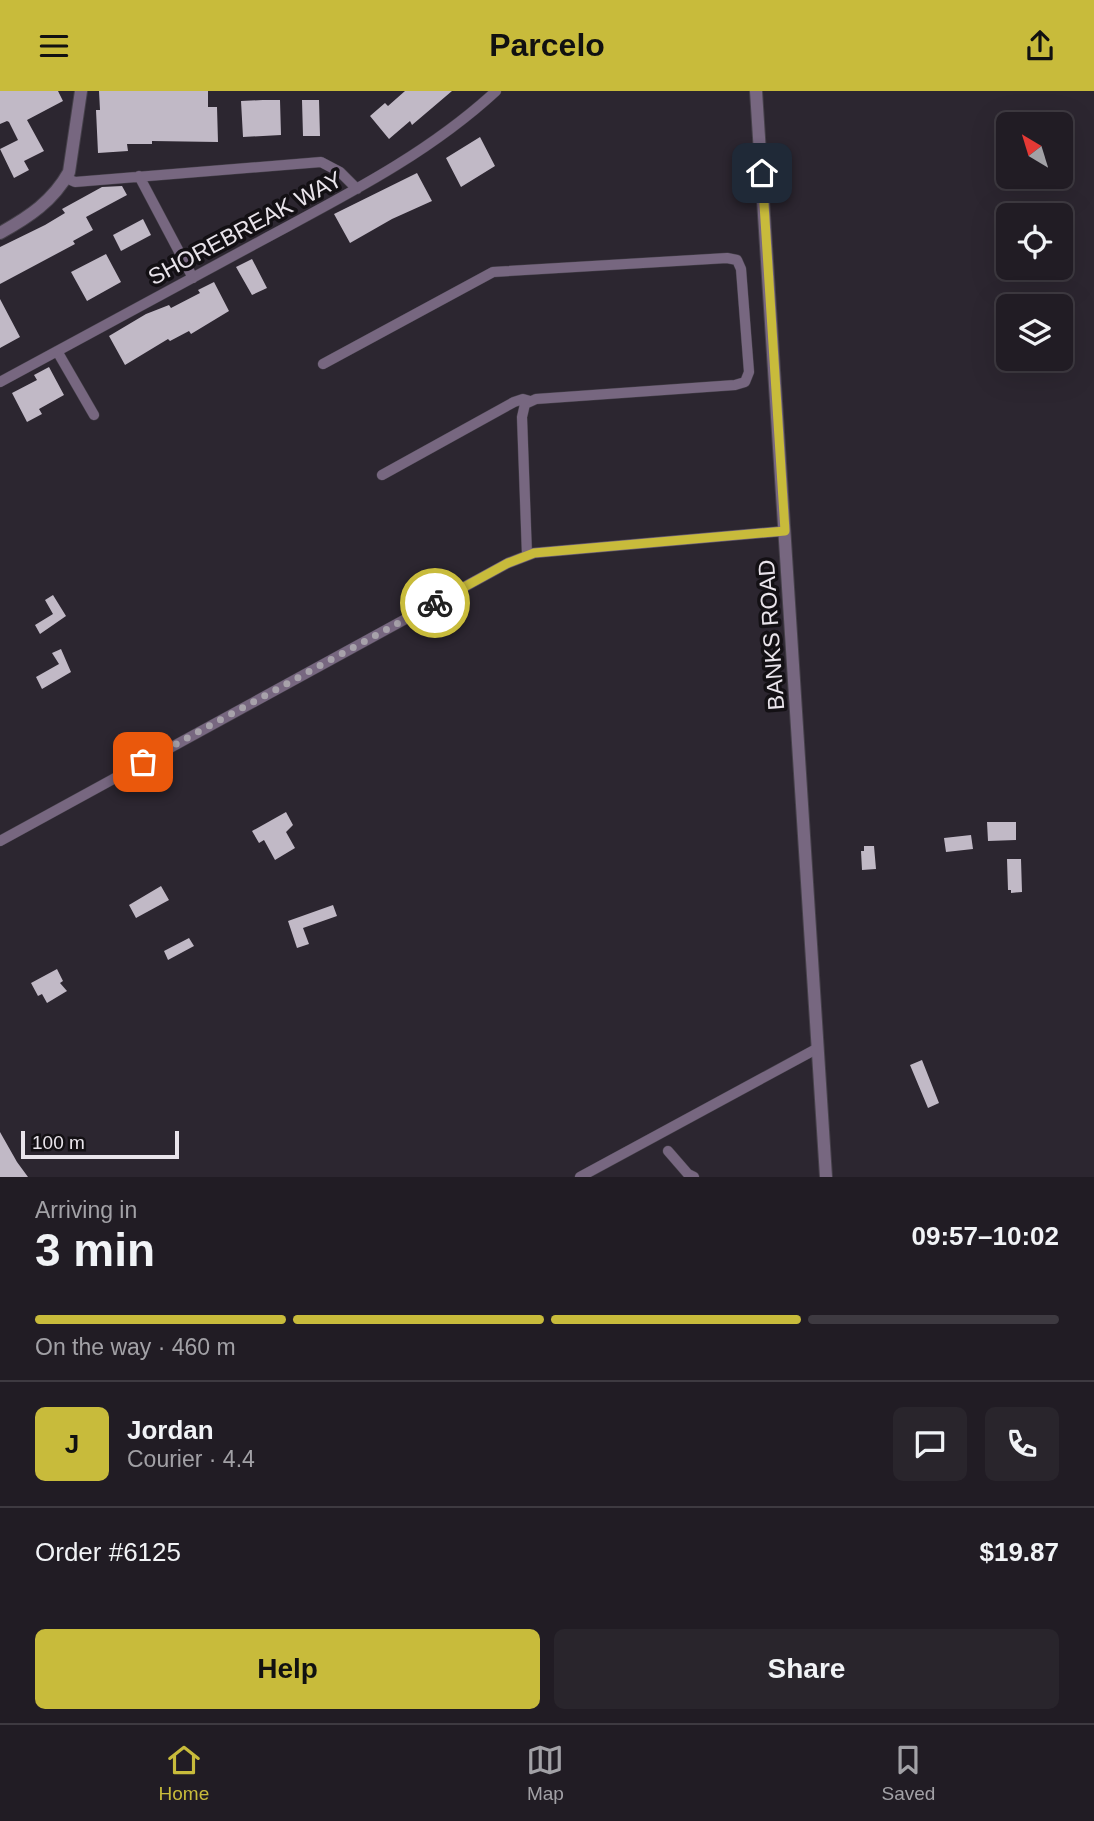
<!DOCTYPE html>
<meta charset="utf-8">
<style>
body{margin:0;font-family:Helvetica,sans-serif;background:#29252c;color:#f1f3f6;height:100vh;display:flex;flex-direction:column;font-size:26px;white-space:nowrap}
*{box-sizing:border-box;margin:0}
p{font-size:23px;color:#a2a1a6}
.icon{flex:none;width:38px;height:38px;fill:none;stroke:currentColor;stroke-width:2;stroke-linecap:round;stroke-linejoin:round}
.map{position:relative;height:1086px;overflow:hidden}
.panel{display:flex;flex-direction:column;background:#211c24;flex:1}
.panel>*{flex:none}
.needle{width:46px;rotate:322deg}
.fabs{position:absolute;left:996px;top:21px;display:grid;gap:14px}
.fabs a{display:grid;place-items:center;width:77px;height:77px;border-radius:10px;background:#211c24;box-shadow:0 7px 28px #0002,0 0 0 2px #3e3a41;font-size:35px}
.scale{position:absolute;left:21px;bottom:18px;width:158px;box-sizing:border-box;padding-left:7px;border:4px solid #e9e4eb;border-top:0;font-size:19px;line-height:24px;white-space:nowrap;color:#e9e4eb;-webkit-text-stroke:5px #131014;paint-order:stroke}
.pin{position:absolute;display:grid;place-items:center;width:60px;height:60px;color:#fff;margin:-30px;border-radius:14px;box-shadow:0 4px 10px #0006}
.courier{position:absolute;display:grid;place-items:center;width:70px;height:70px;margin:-35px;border:5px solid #c8bb3b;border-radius:50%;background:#fff;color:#222;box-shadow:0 2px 9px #0007}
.head em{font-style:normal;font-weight:700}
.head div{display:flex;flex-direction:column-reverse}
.head{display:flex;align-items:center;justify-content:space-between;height:119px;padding:0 35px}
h1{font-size:46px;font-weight:700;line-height:52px}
.bar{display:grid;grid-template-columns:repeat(4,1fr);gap:10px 7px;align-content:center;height:84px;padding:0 35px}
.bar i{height:9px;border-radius:5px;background:#3e3a41}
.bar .active{background:#c8bb3b}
.bar p{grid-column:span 4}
.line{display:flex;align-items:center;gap:18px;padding:0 35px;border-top:2px solid #3e3a41}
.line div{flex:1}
.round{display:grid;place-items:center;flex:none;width:74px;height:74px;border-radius:10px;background:#29252c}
.button{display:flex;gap:14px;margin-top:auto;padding:14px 35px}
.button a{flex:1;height:80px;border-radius:10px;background:#c8bb3b;color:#111;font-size:28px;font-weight:700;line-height:80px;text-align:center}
.button a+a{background:#29252c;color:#f1f3f6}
header{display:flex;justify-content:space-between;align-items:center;height:91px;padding:0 35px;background:#c8bb3b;color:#111;font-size:32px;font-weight:700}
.menu{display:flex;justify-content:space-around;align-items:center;height:98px;border-top:2px solid #3e3a41;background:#211c24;font-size:19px;color:#a2a1a6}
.menu a{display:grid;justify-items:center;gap:4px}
.menu .active{color:#c8bb3b}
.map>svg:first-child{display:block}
</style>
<header><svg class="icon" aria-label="menu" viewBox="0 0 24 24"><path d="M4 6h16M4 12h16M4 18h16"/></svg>Parcelo<svg class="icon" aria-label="share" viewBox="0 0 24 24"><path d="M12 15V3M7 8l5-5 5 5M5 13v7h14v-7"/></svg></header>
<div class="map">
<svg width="1094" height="1086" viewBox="0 0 1094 1086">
<rect width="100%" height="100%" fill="#2c2630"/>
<path fill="#c1b9c6" d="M0 0H58L63 10 27 29 44 60 24 70 29 79 14 87 0 58 18 49 9 31 7 30 0 33Z
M99 0H208V16H217L218 51 152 50V53H127L128 60 98 62 96 19H100Z
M405 0H452L412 34 410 30 389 48 370 25 385 12 388 15Z
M263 9H280L281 44 243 46 241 10Z
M302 9H319L320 45H303Z
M480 46 495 75 461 96 446 67Z
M417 82 432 110 392 128 350 152 334 123Z
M122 95 127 104 86 126 93 139 73 150 75 153 0 193V156L45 134 65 122 62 118 102 96Z
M143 128 151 144 121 160 113 144Z
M106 163 121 191 87 210 71 181Z
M252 168 267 197 252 204 236 176Z
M214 191 229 220 191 243 189 240 170 250 168 248 125 274 109 245 146 223 169 214 171 217 200 202 198 199Z
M0 208 20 246 0 257Z
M49 276 64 304 39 318 42 323 27 331 12 302 37 289 34 284Z
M53 504 66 525 40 543 35 534 53 523 45 509Z
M61 558 71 581 42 598 36 586 59 573 52 562Z
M286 721 293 734 286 741 295 757 275 769 264 749 259 752 252 740Z
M987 731H1016V749L988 750Z
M971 744 973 758 946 761 944 747Z
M864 755H874L876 778 862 779 861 760H864Z
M1007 768H1021L1022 801 1011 802V799H1008Z
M161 795 169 809 136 827 129 814Z
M333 814 337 825 303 837 309 853 297 857 288 830Z
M189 847 194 855 168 869 164 860Z
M57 878 63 890 60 892 67 900 47 912 42 903 38 905 31 892Z
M922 969 939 1012 928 1017 910 974Z
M0 1041 17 1071 28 1086H0Z"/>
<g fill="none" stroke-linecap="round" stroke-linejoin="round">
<g stroke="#46414a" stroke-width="11">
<path id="minor" d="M139 85 193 187
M66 87 75 91 321 71 340 81 357 98
M57 260 94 324
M323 273 493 181 727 167 737 169 741 178 749 281 745 291 735 294 536 308 525 313 522 326 527 464
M0 291C90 243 179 194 268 146 348 103 429 62 496 0
M382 384 514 311 523 308 530 310
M0 750 508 472 534 462 785 440
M668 1060 688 1083 694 1086
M580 1086 818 957"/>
</g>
<g stroke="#46414a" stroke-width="14">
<path id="tertiary" d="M756 0 826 1086
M0 142C29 126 53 110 69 81L81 0"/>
</g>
<use href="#minor" stroke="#776780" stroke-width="10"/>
<use href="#tertiary" stroke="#776780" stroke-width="12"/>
</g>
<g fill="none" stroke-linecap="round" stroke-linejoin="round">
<path stroke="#a7a2aa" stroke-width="7" stroke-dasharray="0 12.6" d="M143 671 435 512"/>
<path stroke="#c8bb3b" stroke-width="9" d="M435 512 508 472 534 462 785 440 762 82"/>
</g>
<g text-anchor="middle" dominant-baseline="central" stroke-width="7" stroke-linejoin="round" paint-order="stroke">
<g font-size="23" fill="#e9e4eb" stroke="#131014">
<text transform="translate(245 137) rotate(-28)">SHOREBREAK WAY</text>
<text transform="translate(771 544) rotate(-94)">BANKS ROAD</text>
</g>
</g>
</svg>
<div class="fabs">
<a><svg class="needle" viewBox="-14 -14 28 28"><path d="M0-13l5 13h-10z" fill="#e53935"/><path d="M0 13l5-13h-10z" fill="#a2a1a6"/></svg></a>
<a><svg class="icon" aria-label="locate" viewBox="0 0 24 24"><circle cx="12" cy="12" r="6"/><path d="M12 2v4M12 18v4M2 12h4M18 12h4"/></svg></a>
<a><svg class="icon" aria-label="layers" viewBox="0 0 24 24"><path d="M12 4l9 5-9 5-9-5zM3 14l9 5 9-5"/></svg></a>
</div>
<div class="scale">100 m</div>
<div class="pin" style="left:143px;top:671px;background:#ea580c"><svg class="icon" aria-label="bag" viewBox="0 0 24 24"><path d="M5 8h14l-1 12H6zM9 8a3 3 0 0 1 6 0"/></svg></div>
<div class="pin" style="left:762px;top:82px;background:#1f2937"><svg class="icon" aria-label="home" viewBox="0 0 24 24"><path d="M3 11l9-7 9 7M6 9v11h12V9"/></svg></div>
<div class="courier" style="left:435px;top:512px"><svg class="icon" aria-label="bike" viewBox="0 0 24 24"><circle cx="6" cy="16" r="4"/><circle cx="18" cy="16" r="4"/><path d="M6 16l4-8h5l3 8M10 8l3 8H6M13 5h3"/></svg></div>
</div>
<section class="panel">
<div class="head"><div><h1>3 min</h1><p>Arriving in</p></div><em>09:57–10:02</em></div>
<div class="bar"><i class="active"></i><i class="active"></i><i class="active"></i><i></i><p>On the way · 460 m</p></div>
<div class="line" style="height:126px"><b class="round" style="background:#c8bb3b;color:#111">J</b><div><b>Jordan</b><p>Courier · 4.4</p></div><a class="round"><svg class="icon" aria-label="chat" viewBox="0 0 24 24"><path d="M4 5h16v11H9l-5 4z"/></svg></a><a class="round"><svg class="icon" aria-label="phone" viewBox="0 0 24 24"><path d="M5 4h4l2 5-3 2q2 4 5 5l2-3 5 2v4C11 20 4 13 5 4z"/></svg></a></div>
<div class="line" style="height:91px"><div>Order #6125</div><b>$19.87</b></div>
<div class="button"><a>Help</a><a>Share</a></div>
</section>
<nav class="menu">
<a class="active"><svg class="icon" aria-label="home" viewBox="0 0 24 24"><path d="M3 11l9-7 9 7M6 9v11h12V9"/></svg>Home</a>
<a><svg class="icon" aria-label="map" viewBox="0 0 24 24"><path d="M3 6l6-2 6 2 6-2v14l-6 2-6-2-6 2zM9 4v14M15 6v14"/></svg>Map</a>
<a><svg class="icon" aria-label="saved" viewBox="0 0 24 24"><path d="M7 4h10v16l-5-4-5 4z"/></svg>Saved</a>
</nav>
